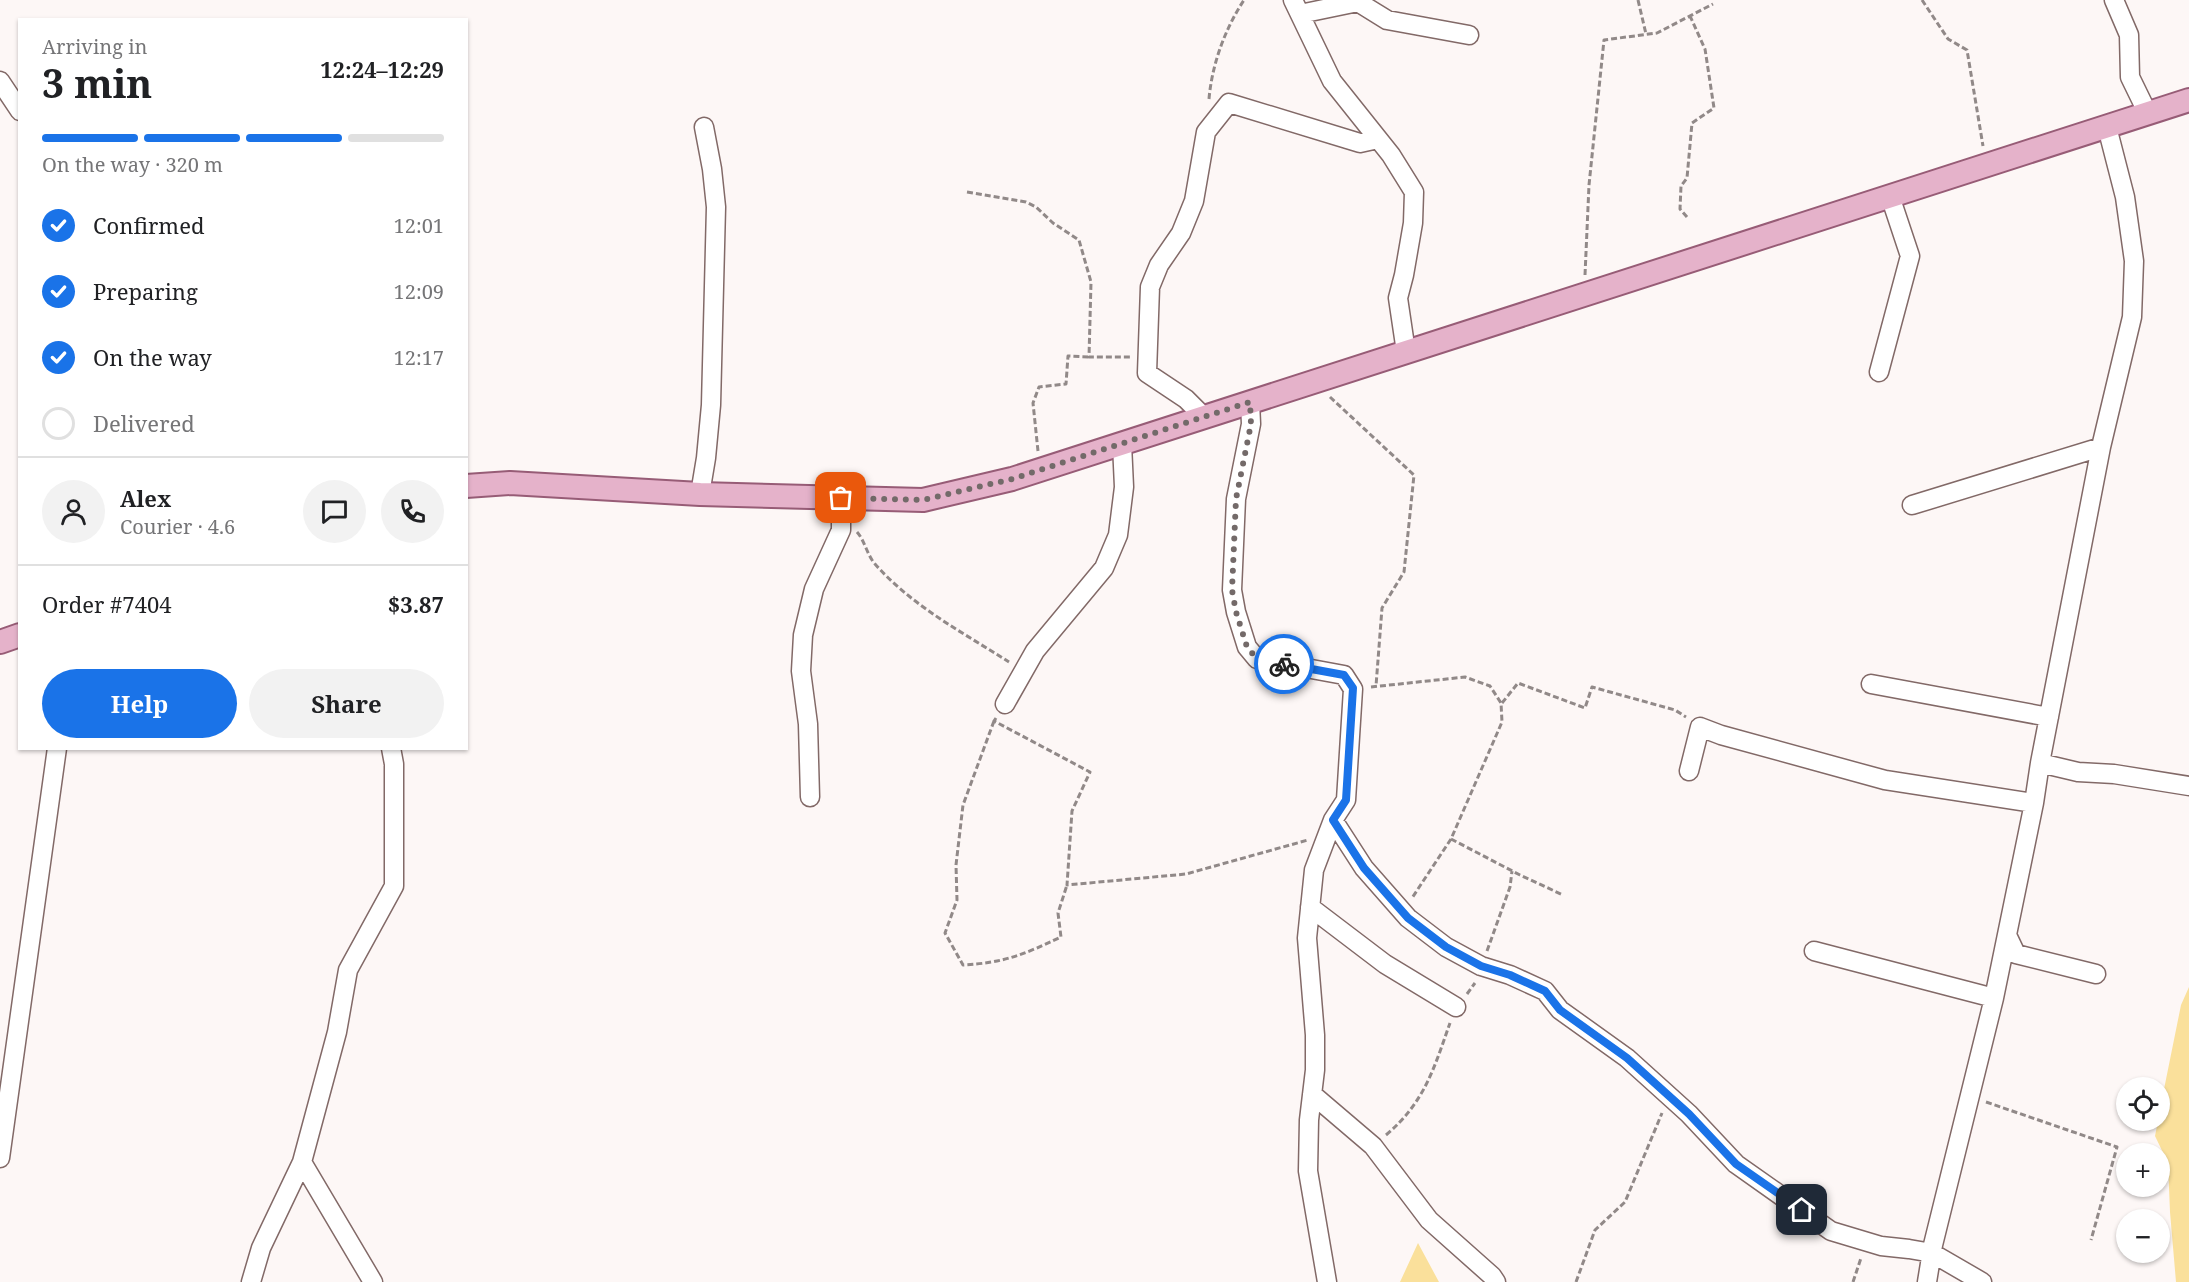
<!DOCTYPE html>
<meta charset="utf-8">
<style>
body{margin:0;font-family:"Noto Serif",serif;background:#f2f2f2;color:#202124;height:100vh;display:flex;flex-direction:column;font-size:22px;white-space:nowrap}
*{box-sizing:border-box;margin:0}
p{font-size:20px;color:#757577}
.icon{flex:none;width:33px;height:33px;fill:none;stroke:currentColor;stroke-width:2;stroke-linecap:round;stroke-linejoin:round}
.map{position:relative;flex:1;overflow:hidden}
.details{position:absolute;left:18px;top:18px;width:450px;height:732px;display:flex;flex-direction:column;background:#fff;border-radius:0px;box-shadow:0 2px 4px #0004}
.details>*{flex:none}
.fabs{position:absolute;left:2116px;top:1077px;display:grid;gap:12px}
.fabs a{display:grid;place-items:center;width:54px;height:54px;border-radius:50%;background:#fff;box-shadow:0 2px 4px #0004;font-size:30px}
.pin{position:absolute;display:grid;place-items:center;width:51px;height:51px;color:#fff;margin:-26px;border-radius:12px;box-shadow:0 3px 9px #0006}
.courier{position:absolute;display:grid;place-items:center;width:60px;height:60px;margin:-30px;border:4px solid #1a73e8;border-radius:50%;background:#fff;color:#222;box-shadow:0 2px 8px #0007}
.headline em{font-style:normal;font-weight:700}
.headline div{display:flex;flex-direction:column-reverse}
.headline{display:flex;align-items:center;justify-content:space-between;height:102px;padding:0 24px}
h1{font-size:39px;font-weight:700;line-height:45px}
.bar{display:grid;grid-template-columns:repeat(4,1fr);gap:9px 6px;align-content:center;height:72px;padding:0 24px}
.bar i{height:8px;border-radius:4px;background:#e0e0e0}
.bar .active{background:#1a73e8}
.bar p{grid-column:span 4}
.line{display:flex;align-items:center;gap:15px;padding:0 24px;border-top:2px solid #e0e0e0}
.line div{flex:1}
.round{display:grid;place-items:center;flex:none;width:63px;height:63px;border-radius:32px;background:#f2f2f2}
ol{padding:0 24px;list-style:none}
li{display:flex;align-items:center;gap:18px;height:66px}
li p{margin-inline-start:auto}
li .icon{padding:6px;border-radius:50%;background:#1a73e8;color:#fff;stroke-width:4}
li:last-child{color:#757577}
li i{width:33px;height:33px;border:3px solid #e0e0e0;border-radius:50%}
.action{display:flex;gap:12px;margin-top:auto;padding:12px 24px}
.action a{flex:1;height:69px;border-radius:36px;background:#1a73e8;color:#fff;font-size:24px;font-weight:700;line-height:69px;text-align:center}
.action a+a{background:#f2f2f2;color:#202124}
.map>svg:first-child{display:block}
</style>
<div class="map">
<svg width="2189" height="1282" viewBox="0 0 2189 1282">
<rect width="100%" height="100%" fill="#fdf7f6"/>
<path fill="#fae09b" d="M2189 987V1282H2176L2170 1212 2168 1163 2155 1136 2158 1121 2160 1120V1109L2181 1005Z
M1418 1243 1439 1282H1400Z"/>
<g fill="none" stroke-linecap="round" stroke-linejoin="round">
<g stroke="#826967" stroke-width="21">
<path id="minor" d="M1293 0 1332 81 1391 155 1414 192 1413 223 1404 275 1398 298 1406 352
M2114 0 2129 35 2130 77 2148 114
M1300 14 1358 2 1387 20 1469 35
M0 81 20 111
M1879 372 1910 256 1890 196
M1250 402 1251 424 1236 499 1232 590 1236 612 1247 647 1257 659 1344 675 1353 689 1346 800 1333 820 1314 870 1307 938 1315 1035V1070L1309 1120 1308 1171 1327 1282
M1204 417 1186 399 1147 373 1150 287 1159 265 1181 233 1194 201 1206 132 1229 103 1360 143 1378 139
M700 494 706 458 711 405 716 207 712 169 704 127
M1912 505 2101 447
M1871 684 2049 717
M1005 704 1035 651 1104 568 1118 535 1124 487 1122 444
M2040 763 2078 772 2114 774 2189 786
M1689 771 1700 727 1721 735 1885 780 2034 803
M810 797 808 724 801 671 803 635 814 589 841 530V498
M1333 820 1364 868 1408 918 1446 947 1481 966 1510 975 1545 991 1560 1010 1627 1058 1689 1114 1736 1164 1831 1231 1881 1246 1909 1249 1932 1253 1982 1282
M1310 907 1385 964 1456 1007
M2007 935 2016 954 2096 974
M1814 951 1994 998
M1312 1094 1373 1146 1429 1220 1492 1276 1496 1282
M0 1158 57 748
M302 1162 373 1282
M251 1282 261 1248 302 1162 337 1032 348 970 394 886V764L391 748
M1927 1282 1933 1245 1994 998 2034 803 2040 763 2101 447 2132 317 2134 261 2125 197 2107 127"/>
</g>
<g stroke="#975c76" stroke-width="26">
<path id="major" d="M466 486 510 483 700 494 923 500 1012 479 2189 100
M0 642 20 635"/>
</g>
<path stroke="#918988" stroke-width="3" stroke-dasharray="6 3" stroke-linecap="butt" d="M1638 0 1646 34
M1922 0 1948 39 1967 50 1983 146
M1209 99C1212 64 1225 29 1244 0
M967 192 1026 202 1036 207 1053 223 1079 240 1091 282 1089 357H1131
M1687 217 1680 209 1681 186 1687 178 1692 123 1714 108 1705 49 1690 16
M1585 275 1589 185 1604 40 1657 33 1713 4
M1330 397 1414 475 1404 572 1382 608 1376 686
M1038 451 1033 403 1039 387 1066 384 1068 356 1089 357
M857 532C865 541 867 555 875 564 912 606 962 632 1009 662
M1371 687 1465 677 1490 686 1501 703 1502 722 1451 839 1412 898
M1502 703 1518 683 1585 708 1592 687 1675 710 1686 717
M996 718 994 721 1090 772 1072 811 1067 885 1186 874 1308 840
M994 721 963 805 956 865 957 900 945 933 963 965C1004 963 1025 954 1061 937L1058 913 1067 885
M1451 839 1520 875 1563 895
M1487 951 1510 887 1512 871
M1467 994 1475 983
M1986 1102 2117 1147 2091 1240
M1386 1135C1425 1102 1434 1068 1450 1023
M1576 1282 1595 1230 1625 1202 1662 1113
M1853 1282 1861 1258"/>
<use href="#minor" stroke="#fff" stroke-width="18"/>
<use href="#major" stroke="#e5b2ca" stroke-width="22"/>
</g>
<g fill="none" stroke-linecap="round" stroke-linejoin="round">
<path stroke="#736a69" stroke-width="6" stroke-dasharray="0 10.8" d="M841 498 923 500 1012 479 1250 402 1251 424 1236 499 1232 590 1236 612 1247 647 1257 659 1284 664"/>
<path stroke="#1a73e8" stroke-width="8" d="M1284 664 1344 675 1353 688 1346 800 1333 820 1364 868 1408 918 1446 947 1481 966 1510 975 1545 991 1560 1010 1627 1058 1689 1114 1736 1164 1802 1210"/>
</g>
</svg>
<div class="fabs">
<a><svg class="icon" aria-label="locate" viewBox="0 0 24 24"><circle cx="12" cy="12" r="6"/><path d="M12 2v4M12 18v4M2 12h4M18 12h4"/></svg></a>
<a>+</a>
<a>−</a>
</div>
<div class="pin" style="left:841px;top:498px;background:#ea580c"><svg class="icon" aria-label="bag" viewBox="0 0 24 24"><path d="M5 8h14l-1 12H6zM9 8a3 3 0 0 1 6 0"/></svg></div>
<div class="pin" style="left:1802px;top:1210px;background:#1f2937"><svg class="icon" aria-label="home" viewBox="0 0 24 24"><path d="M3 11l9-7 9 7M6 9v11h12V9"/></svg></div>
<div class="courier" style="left:1284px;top:664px"><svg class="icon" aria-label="bike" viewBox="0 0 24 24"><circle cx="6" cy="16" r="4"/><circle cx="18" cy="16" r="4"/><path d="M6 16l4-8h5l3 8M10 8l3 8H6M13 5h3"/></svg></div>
<section class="details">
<div class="headline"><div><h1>3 min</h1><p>Arriving in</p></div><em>12:24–12:29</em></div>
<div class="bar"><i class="active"></i><i class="active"></i><i class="active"></i><i></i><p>On the way · 320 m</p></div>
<ol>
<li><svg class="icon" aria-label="check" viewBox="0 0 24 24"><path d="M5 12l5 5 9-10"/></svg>Confirmed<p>12:01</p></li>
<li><svg class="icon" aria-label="check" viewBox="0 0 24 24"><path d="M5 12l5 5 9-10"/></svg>Preparing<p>12:09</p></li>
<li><svg class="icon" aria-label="check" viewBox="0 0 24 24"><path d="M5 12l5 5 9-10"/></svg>On the way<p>12:17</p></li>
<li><i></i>Delivered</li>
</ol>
<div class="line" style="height:108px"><a class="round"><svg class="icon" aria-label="person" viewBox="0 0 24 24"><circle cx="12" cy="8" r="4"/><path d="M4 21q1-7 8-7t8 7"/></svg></a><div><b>Alex</b><p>Courier · 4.6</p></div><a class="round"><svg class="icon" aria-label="chat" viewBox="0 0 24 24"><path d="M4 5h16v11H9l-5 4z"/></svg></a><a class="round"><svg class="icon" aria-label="phone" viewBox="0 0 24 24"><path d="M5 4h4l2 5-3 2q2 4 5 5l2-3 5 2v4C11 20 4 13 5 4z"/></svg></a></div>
<div class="line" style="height:78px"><div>Order #7404</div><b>$3.87</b></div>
<div class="action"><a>Help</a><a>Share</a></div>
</section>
</div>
